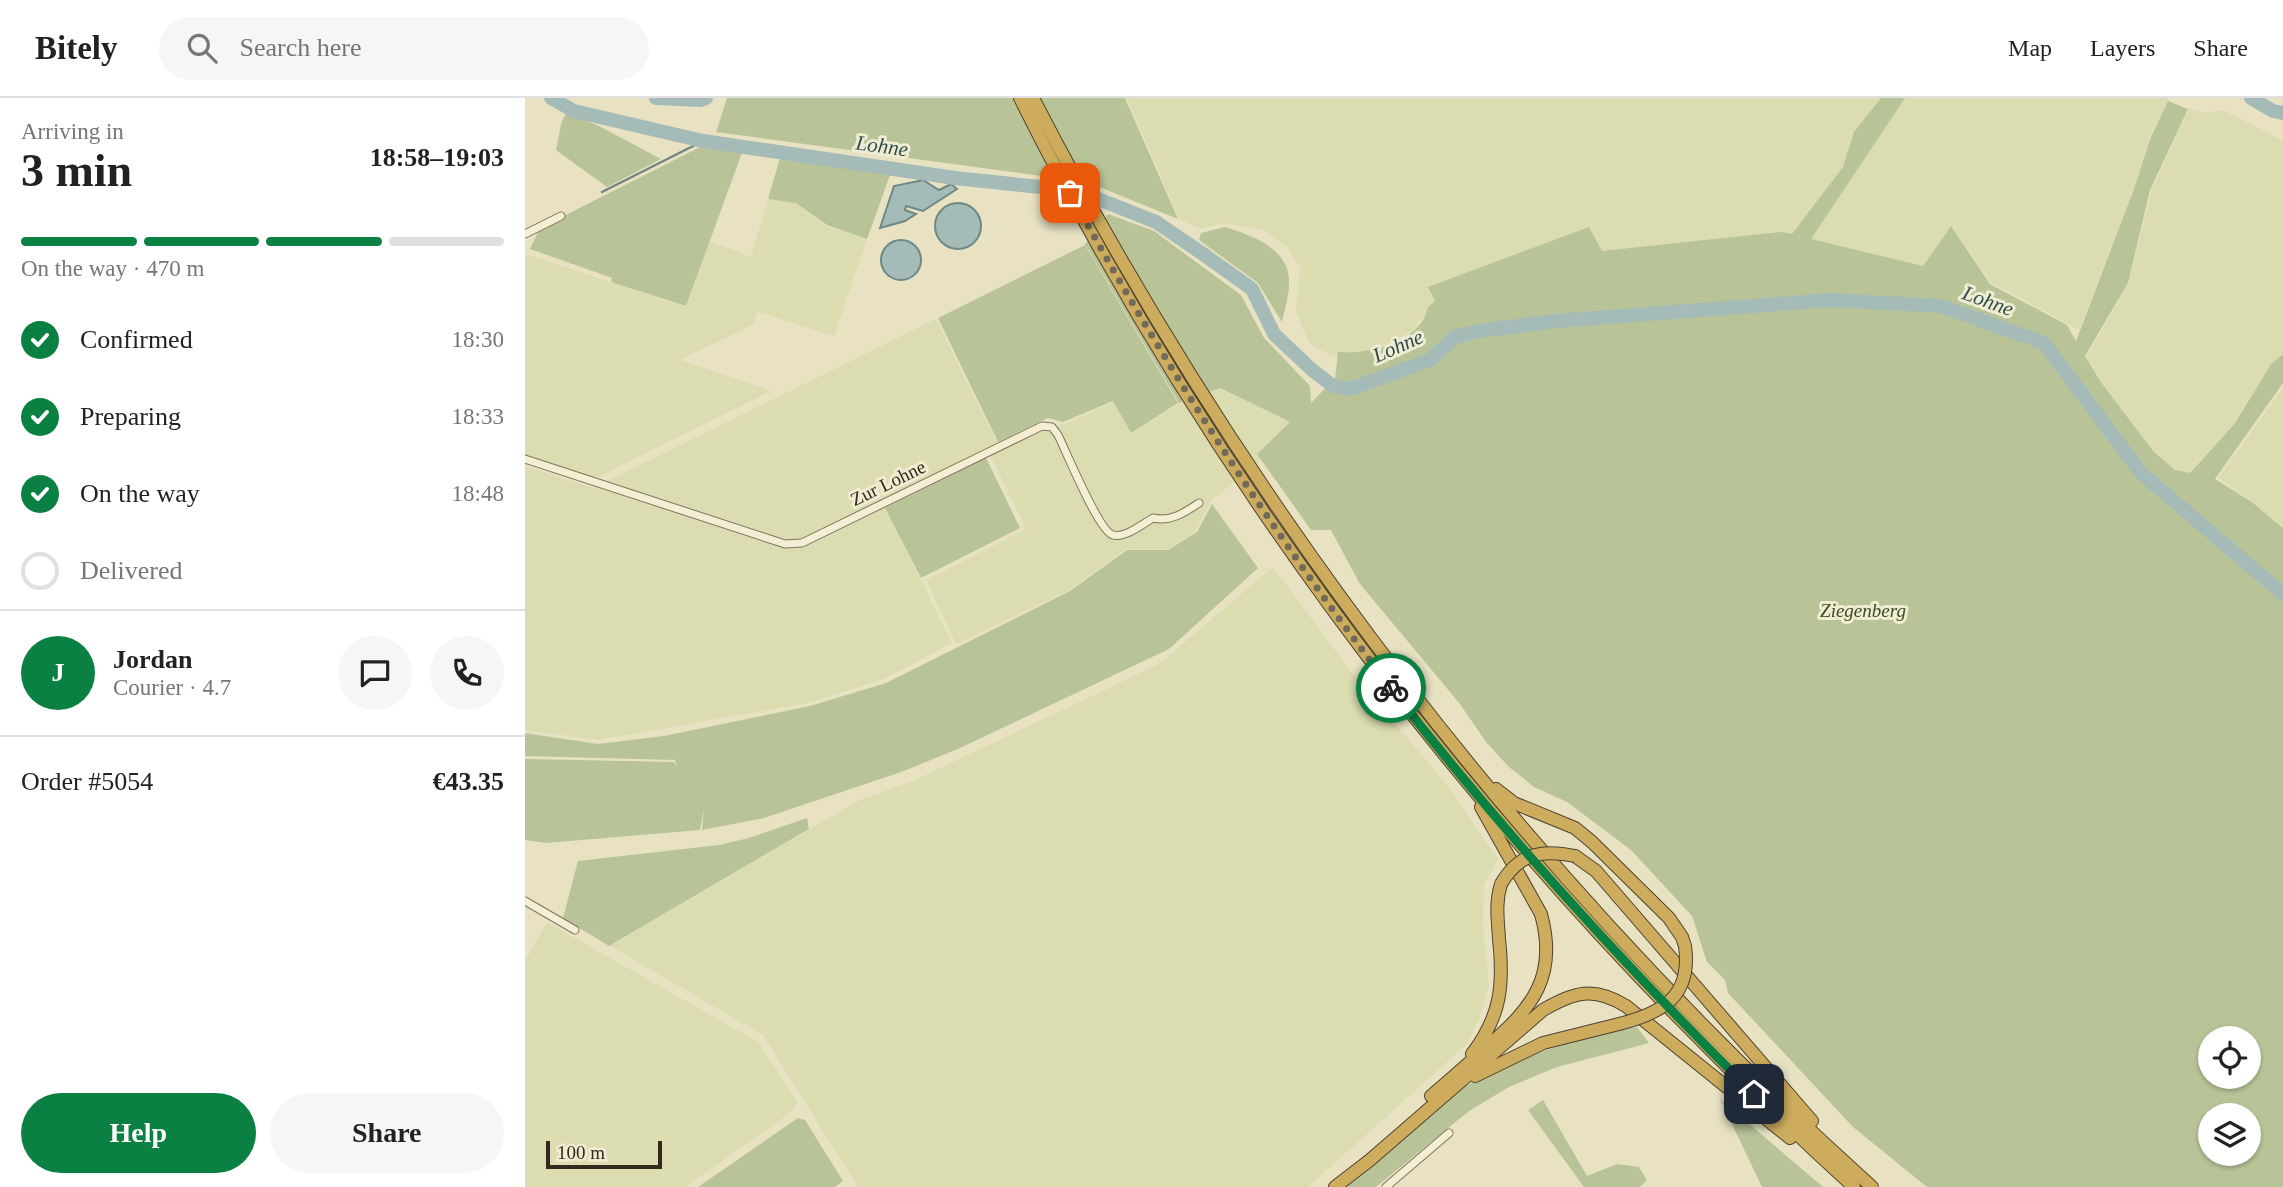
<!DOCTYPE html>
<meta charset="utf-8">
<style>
body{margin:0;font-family:Georgia,serif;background:#f6f6f6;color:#222;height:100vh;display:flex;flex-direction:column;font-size:26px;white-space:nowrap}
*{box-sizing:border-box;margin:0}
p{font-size:23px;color:#767676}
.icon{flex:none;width:38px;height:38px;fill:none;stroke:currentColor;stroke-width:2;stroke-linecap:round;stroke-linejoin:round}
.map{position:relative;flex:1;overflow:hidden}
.sheet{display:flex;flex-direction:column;background:#fff;width:525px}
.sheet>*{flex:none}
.buttons{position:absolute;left:1673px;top:928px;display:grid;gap:14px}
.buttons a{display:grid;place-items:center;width:63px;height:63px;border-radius:50%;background:#fff;box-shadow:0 2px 5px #0004;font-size:35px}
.scale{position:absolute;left:21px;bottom:18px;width:116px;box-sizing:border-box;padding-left:7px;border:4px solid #312a1e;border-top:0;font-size:19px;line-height:24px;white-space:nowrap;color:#312a1e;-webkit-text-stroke:5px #f0ecd1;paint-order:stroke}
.pin{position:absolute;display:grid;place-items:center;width:60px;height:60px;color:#fff;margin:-30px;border-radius:14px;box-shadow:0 4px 10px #0006}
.courier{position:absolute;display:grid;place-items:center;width:70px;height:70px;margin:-35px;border:5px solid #0b8043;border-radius:50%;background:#fff;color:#222;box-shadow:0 2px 9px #0007}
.overview em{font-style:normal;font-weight:600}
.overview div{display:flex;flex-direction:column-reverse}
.overview{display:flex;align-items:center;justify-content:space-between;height:119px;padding:0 21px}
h1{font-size:46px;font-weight:600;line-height:52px}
.bar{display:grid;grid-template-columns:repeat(4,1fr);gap:10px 7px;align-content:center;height:84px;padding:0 21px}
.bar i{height:9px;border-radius:5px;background:#e0e0e0}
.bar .on{background:#0b8043}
.bar p{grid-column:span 4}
.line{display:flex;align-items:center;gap:18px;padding:0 21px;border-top:2px solid #e0e0e0}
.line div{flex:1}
.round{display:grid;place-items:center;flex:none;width:74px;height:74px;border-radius:37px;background:#f6f6f6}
ol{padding:0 21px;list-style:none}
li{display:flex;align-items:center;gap:21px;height:77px}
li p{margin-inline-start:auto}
li .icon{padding:7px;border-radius:50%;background:#0b8043;color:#fff;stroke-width:4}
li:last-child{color:#767676}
li i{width:38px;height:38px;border:4px solid #e0e0e0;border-radius:50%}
.cta{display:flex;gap:14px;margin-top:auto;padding:14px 21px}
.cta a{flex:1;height:80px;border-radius:42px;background:#0b8043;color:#fff;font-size:28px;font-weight:600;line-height:80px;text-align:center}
.cta a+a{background:#f6f6f6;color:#222}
header{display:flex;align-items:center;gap:42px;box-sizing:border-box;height:98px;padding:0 35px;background:#fff;border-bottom:2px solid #e0e0e0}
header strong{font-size:33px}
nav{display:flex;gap:38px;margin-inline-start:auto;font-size:24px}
.search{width:490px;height:63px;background:#f6f6f6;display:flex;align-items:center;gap:18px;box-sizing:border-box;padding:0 24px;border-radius:38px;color:#767676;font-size:26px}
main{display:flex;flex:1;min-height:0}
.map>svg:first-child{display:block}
</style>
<header>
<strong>Bitely</strong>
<div class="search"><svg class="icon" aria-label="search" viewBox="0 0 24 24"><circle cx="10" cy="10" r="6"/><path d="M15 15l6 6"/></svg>Search here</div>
<nav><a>Map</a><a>Layers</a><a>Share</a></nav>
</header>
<main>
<section class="sheet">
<div class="overview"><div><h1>3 min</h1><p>Arriving in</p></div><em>18:58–19:03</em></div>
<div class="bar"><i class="on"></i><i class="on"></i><i class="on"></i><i></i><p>On the way · 470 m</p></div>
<ol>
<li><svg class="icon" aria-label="check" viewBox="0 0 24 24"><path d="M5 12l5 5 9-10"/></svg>Confirmed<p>18:30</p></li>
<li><svg class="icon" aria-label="check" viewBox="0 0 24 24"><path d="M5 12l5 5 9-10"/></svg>Preparing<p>18:33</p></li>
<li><svg class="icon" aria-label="check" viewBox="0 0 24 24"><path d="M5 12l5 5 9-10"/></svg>On the way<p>18:48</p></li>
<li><i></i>Delivered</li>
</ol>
<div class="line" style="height:126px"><b class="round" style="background:#0b8043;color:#fff">J</b><div><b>Jordan</b><p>Courier · 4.7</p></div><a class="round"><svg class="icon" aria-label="chat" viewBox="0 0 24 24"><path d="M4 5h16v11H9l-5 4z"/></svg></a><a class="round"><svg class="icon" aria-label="phone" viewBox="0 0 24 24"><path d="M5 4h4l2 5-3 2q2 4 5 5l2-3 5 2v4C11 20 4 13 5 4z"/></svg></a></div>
<div class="line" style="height:91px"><div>Order #5054</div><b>€43.35</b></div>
<div class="cta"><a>Help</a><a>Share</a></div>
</section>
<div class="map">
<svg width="1758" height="1089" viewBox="0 0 1758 1089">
<rect width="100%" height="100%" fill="#e8e2c3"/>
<path fill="#dcdcb1" d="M602 0H1641L1644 1 1624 41 1609 91 1554 232 1465 184 1426 127 1393 175 910 202 888 232 872 242 828 260 806 258 784 245 771 214 775 169 762 149 737 132 700 125 676 131 654 121Z
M1664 10 1681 15 1698 12 1758 43V255L1746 266 1709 325 1651 390 1554 272 1603 186 1627 91Z
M243 101 271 105 301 128 342 141 309 238 233 214 229 226 155 262 246 293 71 380 0 357V156L161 209 185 143 226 159Z
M411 221 472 345 357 403 427 545 359 581 283 605 73 642 0 632V368L68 390Z
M694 290 764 324 771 332 686 403 670 434 643 451H601L543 493 431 546 401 482 501 431 465 357 515 333 544 324 589 304 606 335 654 306Z
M1758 290V429L1728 404 1693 380Z
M748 469 827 575 923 688 973 761 959 787 958 828 964 887 955 919 942 946 783 1089H333L238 937 85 848 335 702 388 683 634 566Z
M22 824 233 944 272 1004 268 1013 160 1089H0V859L2 860Z"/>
<path fill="#b8c498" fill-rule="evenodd" d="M202 0H600L653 121 562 84 191 34Z
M1356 0H1380L1286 141 1398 168 1426 128 1465 186 1542 227 1551 243 1609 91 1625 41 1643 3 1663 11 1625 92 1603 185 1560 258 1575 283 1628 353 1650 372 1665 375 1710 325 1746 266 1758 256V285L1690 381 1727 404 1758 430V1089H1402L1328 1029 1203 895 1200 882 1182 864 1167 818 1106 752 1042 704 1009 689 984 669 961 644 935 606 835 486 806 432H786L732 356 765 324 695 290 654 305 560 146 583 116 629 133 716 197 739 240 785 288 786 305 810 280 813 254C844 257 896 244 903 209L910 203 903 189 1064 129 1077 153 1256 134 1267 136 1318 69 1329 34ZM1685 940H1724V978H1685ZM1685 1017H1724V1055H1685Z
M41 15 72 27 136 61 82 89 31 52 36 26Z
M181 46 218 52 161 208 86 184 87 180 5 151 15 130Z
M255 60 365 77 342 141 302 127 271 105 243 101Z
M700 129C725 137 762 149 764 181 765 194 760 211 757 224L733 185 674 142 676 135Z
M560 147 653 305 606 335 588 303 538 324 523 320 473 344 413 220Z
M461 360 495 430 396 480 360 410Z
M687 406 733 470 644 551 433 651 376 674 239 720 177 732 179 711 175 732 21 745 0 742V661L149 664 152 669 150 662 0 658V635L73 646 139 638 285 608 361 585 545 493 602 452H643L672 434Z
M282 720 284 731 84 848 38 820 53 763 194 747 224 740Z
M1112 929 1124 945 1032 969 984 989 944 1013 851 1089H818C861 1052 904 1008 953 981 1003 954 1057 940 1112 929Z
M1195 1001 1298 1089H1237Z
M1018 1002 1062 1078 1092 1066 1114 1069 1122 1082 1115 1089H1059L1003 1012Z
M273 1020 280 1022 318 1083 310 1089H173Z"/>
<path fill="#a4bbb8" stroke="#6d8885" stroke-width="2" d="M398 82 414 92 426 86 432 91 398 113 381 108 380 112 391 116 380 123 355 130 369 88Z
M410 128a23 23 0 1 1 46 0a23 23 0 1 1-46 0Z
M356 162a20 20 0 1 1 40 0a20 20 0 1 1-40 0Z"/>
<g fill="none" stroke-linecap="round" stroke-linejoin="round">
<path stroke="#6d8885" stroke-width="2.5" d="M77 94 178 43"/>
<path stroke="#a4bbb8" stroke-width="14" d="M26 0 49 13 178 43 430 80 553 93 631 124 678 156 727 191 749 236 786 271 808 288 825 291 905 262 930 239 953 233 1031 223 1306 202 1416 208 1519 245 1616 375 1758 496
M131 0 175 2 181 0
M1726 0 1748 13 1758 15"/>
<g stroke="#7f745c" stroke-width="9">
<path id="minor" d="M0 136 36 118
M0 361 260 446 277 445 517 328 527 329 533 337C541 353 574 434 588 437 600 440 618 426 628 420 646 424 659 415 674 405
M0 803 50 832
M861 1089 924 1035"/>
</g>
<g stroke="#4e4230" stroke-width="14">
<path id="motorway" d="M495 0C700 412 989 780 1329 1089
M508 0C720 411 1004 780 1347 1089
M971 691 989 705 1050 730 1067 744 1144 820 1157 839 1160 848
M1050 758 1071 773 1287 1023
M947 956C976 918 979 887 974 841 973 822 970 805 976 786
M950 978 1018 945 1094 926
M906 998C925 982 944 965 963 948 1008 909 1033 878 1016 816L956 709
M810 1089 845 1062 1018 912C1049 894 1068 888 1101 908L1265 1040"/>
</g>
<use href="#minor" stroke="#f4efd4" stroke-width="7"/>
<use href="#motorway" stroke="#cdad5d" stroke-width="12"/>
<g stroke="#4e4230" stroke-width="14" stroke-linecap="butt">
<path id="motorway-bridge" d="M976 786C994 755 1017 751 1050 758
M1094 926C1138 915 1167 898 1160 848"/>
</g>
<use href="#motorway-bridge" stroke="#cdad5d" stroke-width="12"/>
</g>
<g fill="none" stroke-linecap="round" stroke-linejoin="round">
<path stroke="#716a58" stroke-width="7" stroke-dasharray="0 12.6" d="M545 95C640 268 746 433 866 590"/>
<path stroke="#0b8043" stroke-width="9" d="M866 590C977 734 1100 868 1229 996"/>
</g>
<g text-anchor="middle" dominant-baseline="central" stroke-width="6" stroke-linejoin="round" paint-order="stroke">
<g font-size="19" fill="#312a1e" stroke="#f0ecd1">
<text transform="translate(363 385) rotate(-26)">Zur Lohne</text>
</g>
<g font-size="19" font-style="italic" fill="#3c4b27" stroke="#f0ecd1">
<text x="1338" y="512">Ziegenberg</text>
</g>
<g font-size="21" font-style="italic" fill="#2f4c4f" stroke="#f0ecd1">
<text transform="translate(357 48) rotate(8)">Lohne</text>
<text transform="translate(1463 203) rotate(20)">Lohne</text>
<text transform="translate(873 248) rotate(-24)">Lohne</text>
</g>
</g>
</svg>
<div class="buttons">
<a><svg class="icon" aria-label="locate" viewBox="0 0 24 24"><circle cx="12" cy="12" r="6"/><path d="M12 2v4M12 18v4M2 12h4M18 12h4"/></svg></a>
<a><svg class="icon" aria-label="layers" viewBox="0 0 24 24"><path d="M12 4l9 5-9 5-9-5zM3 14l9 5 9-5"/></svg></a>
</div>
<div class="scale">100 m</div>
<div class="pin" style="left:545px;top:95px;background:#ea580c"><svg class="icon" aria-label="bag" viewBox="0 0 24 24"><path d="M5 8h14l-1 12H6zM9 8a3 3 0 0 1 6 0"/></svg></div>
<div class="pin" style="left:1229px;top:996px;background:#1f2937"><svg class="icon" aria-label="home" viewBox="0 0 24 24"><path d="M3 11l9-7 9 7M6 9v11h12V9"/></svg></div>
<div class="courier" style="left:866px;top:590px"><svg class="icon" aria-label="bike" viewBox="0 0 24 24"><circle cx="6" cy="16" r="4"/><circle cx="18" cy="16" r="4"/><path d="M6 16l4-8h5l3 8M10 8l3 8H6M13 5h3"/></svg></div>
</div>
</main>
